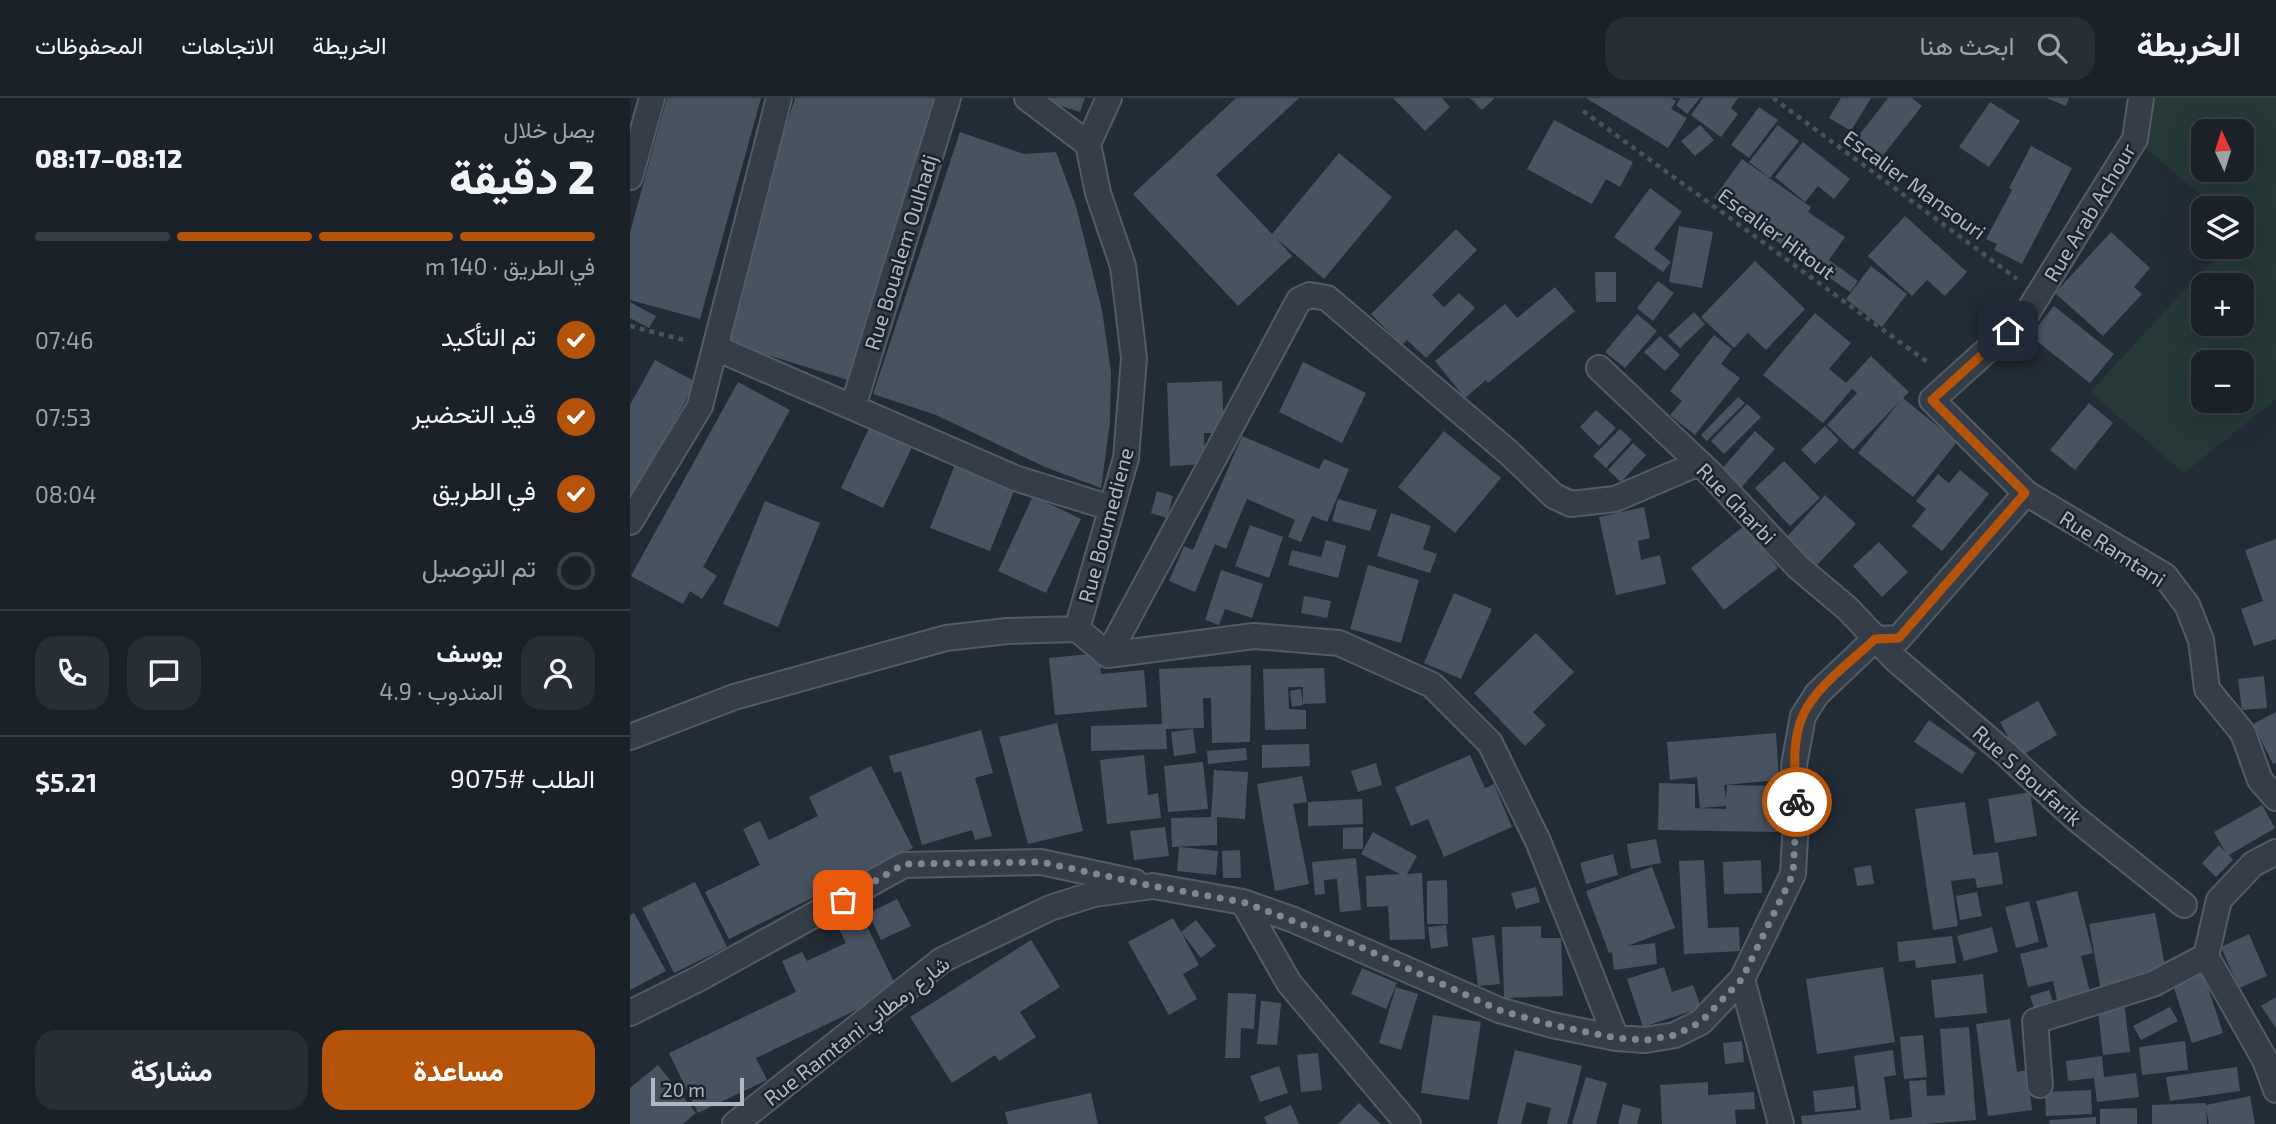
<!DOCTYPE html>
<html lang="ar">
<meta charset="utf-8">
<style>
body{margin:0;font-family:"Exo 2",Vazirmatn,sans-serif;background:#272e35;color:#f1f3f6;direction:rtl;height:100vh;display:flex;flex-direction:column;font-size:26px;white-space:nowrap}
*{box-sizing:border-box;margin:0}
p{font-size:23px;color:#9fa3a8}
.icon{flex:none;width:38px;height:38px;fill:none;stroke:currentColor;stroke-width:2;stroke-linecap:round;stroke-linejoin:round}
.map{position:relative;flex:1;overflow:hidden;direction:ltr}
.side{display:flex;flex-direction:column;background:#1a2129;width:630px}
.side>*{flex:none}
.needle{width:46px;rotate:356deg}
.tools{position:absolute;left:1561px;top:21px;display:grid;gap:14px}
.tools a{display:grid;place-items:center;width:63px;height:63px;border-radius:14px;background:#1a2129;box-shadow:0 7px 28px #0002,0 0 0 2px #383e46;font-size:35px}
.scale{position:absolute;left:21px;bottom:18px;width:93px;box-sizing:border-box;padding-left:7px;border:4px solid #b0b8c4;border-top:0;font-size:19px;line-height:24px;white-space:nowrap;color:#b0b8c4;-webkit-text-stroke:5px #1b232c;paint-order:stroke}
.pin{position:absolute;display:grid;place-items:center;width:60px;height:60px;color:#fff;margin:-30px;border-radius:14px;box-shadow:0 4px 10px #0006}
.courier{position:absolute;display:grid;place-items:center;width:70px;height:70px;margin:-35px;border:5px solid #b45309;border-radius:50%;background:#fff;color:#222;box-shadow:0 2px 9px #0007}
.headline em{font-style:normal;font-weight:800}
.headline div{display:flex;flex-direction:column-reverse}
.headline{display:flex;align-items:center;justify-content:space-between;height:119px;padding:0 35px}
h1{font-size:46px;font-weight:800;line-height:52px}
.bar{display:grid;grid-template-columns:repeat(4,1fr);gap:10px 7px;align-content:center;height:84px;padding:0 35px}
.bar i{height:9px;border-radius:5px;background:#383e46}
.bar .active{background:#b45309}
.bar p{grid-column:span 4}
.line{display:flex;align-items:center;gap:18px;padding:0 35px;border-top:2px solid #383e46}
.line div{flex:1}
.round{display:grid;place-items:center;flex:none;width:74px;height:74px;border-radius:21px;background:#272e35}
ol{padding:0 35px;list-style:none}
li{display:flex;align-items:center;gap:21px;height:77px}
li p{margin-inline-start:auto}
li .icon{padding:7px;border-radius:50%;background:#b45309;color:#fff;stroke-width:4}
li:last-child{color:#9fa3a8}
li i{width:38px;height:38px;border:4px solid #383e46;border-radius:50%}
.cta{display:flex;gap:14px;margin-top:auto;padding:14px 35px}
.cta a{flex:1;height:80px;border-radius:21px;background:#b45309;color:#fff;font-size:28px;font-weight:800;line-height:80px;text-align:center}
.cta a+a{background:#272e35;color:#f1f3f6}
header{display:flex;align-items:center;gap:42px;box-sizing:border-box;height:98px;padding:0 35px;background:#1a2129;border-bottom:2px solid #383e46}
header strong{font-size:33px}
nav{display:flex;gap:38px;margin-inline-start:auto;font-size:24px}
.search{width:490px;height:63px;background:#272e35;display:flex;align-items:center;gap:18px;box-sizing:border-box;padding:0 24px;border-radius:21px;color:#9fa3a8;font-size:26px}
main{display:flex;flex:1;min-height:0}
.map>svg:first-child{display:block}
</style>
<header>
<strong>الخريطة</strong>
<div class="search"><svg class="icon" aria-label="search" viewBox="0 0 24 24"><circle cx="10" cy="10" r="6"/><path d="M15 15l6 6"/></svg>ابحث هنا</div>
<nav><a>الخريطة</a><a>الاتجاهات</a><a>المحفوظات</a></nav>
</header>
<main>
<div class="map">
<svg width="1646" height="1026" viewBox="0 0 1646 1026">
<rect width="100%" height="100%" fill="#222c37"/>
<path fill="#253939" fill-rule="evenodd" d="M1511 0H1646V301L1554 375 1460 294 1595 149H1612V110H1586L1505 41ZM1573 33H1612V72H1573ZM1573 187H1612V226H1573ZM1573 264H1612V303H1573Z"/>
<path fill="#485361" d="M37 0H131L70 221 0 202V134Z
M165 0H305L218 282 89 242Z
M405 0H455L450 14Z
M606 0H669L586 77 642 136 709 55 762 99 694 181 647 141 662 158 608 208 503 96Z
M763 0H812L820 9 795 33Z
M840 0H865L852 12Z
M956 0H1041L1046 3 1041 11 1057 20 1038 50Z
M1051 0H1070L1057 16 1046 7Z
M1073 0H1108L1101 10 1108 16 1091 39 1061 17Z
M1211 0H1241L1221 33 1199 20Z
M1258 0H1282L1292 8 1251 60 1226 41Z
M1416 0H1439L1436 8Z
M1360 4 1390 23 1359 69 1329 49Z
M1129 9 1148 22 1119 60 1101 47Z
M924 22 1003 64 990 89 976 81 962 106 897 71Z
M1070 27 1084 42 1065 58 1051 43Z
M1148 27 1169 43 1140 80 1119 64Z
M330 34 394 56 426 54 446 108 472 212 481 274 480 324 471 390 415 369 306 317 243 296Z
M1173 44 1220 81 1204 101 1188 88 1175 104 1145 79Z
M1401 48 1442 70 1392 166 1364 152 1367 146 1356 141 1382 92 1379 90Z
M1112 61 1181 109 1178 114 1215 139 1199 162 1228 183 1220 194 1084 100Z
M1020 90 1052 114 1024 151 1041 164 1033 174 984 139Z
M1275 118 1337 174 1315 198 1297 182 1282 198 1238 158Z
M1049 128 1083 134 1072 190 1039 184Z
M826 131 847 152 802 197 814 209 829 195 845 210 796 260 777 242 772 247 741 216Z
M1481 134 1520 170 1504 189 1512 196 1473 238 1425 195Z
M1125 163 1175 211 1136 252 1118 235 1104 250 1071 219Z
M1241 168 1277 196 1252 229 1216 201Z
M965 174H986V204H966Z
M1028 183 1044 195 1023 223 1007 210Z
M925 189 945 213 858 285 856 282 835 300 805 263 875 206 887 220Z
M0 204 26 218 19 230 0 220Z
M1424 208 1484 256 1460 285 1400 238Z
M1064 214 1075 226 1050 250 1038 238Z
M1185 215 1221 245 1199 271 1216 285 1241 258 1279 294 1273 300 1327 344 1283 399 1228 355 1270 303 1223 352 1197 327 1227 295 1222 291 1193 325 1133 277Z
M1007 216 1027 233 995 270 975 254Z
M1084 237 1102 251 1091 266 1110 280 1065 337 1040 317 1052 303 1040 293Z
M1030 238 1050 257 1035 273 1014 254Z
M25 262 66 284 0 405V307Z
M673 264 736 295 712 345 649 314Z
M592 283 594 335H574L575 366 540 368 537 285Z
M108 284 160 312 73 469 87 478 72 501 60 493 53 506 1 478Z
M1108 299 1115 305 1077 343 1071 337Z
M1459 305 1483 325 1445 372 1420 352Z
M1117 306 1131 319 1094 356 1081 343Z
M966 312 986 330 969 348 950 329Z
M240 328 283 347 253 410 211 390Z
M1195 328 1209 342 1185 366 1171 352Z
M990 331 1002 342 976 370 963 358Z
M814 333 871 380 825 435 768 389Z
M1125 333 1145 351 1109 392 1089 374Z
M612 338 689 371 694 361 719 371 697 424 682 418 671 444 658 439 665 422 617 401 596 451 585 446 565 494 539 483 554 448 563 452Z
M1003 345 1016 357 991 384 978 372Z
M328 359 388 383 360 453 300 430Z
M1154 363 1190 400 1160 428 1125 390Z
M1330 372 1359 396 1312 453 1282 428 1296 411 1286 403 1308 376 1319 385Z
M527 393 543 398 537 420 521 415Z
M1195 397 1226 426 1186 468 1156 440Z
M403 398 451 421 416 495 368 473Z
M708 401 747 412 740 433 702 423Z
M135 403 190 425 148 529 93 506Z
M1014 409 1020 440 1008 443 1011 462 1030 457 1036 486 986 497 969 419Z
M761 415 801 428 793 451 807 456 800 475 747 458Z
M620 427 653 439 639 480 605 468Z
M1114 428 1148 470 1094 512 1061 470Z
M1646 441V541L1624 548 1611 511 1633 503 1615 452Z
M696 442 716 448 708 480 658 467 662 452 691 459Z
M1249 444 1278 474 1252 499 1223 468Z
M738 467 789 482 771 545 720 531Z
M591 472 633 486 622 520 595 511 589 527 575 522Z
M824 495 862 511 831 581 794 565Z
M674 498 701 503 697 520 671 515Z
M906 535 944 574 903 614 916 627 895 648 844 595Z
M469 555 471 576 514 572 517 609 425 617 419 560Z
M621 567 620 644 582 645 581 600H573L574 630 536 631 537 651 461 653V628L532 626 529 571Z
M694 570 696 605 673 606V589H658L659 611 676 612V631L635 632 633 571Z
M1634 578 1637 610 1612 612 1608 581Z
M671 591 673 607 662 609 660 593Z
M1408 603 1427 637 1389 659 1370 624Z
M1646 614V665L1643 666 1623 626Z
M1299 622 1346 655 1332 676 1284 644Z
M427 625 453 733 398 746 369 639Z
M563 631 566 655 544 658 541 634Z
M351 632 363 675 345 680 362 738 345 742 342 732 292 747 271 673 264 675 259 658Z
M1146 635 1149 682 1094 687 1096 702 1097 687 1148 688 1147 734 1028 732 1029 685 1065 686V710L1096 711V708L1070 710 1067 679 1040 682 1037 644Z
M679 646 680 668 632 670V647Z
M616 650 617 662 578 666 577 653Z
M514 657 518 697 528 695 531 720 477 726 470 662Z
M840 657 855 690 864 686 882 729 814 759 798 721 781 728 765 689Z
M573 664 578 711 538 714 534 668Z
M746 665 752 687 728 694 721 673Z
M241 668 283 750 99 841 75 794 130 767 113 731 130 723 139 742 188 718 179 699Z
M584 672 618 674 615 721 587 719V747L542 749 541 720 581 719Z
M672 678 677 704 663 706 679 786 645 793 627 686Z
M1400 694 1407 738 1365 745 1358 701Z
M732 701 733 726 678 728V704Z
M1335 704 1343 757 1368 754 1373 786 1347 790 1345 780 1321 783 1328 828 1303 832 1285 711Z
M1632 707 1645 730 1599 757 1603 762 1586 779 1572 765 1589 747 1596 755 1584 734Z
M535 729 539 758 504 762 500 733Z
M733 729V751H713V730Z
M743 734 787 758 777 776 792 775 795 841 760 842 758 808 737 809 736 778 770 776 731 756Z
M1026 741 1031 765 1001 771 997 746Z
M549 749 588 753 586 777 547 773Z
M610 752 611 780H593L592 753Z
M983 756 988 777 956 786 950 765Z
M726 760 731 812 710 814 707 781 694 782 695 796 685 797 682 764Z
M1074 762 1078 830 1109 829 1110 853 1054 856 1049 763Z
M1131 762 1132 795 1094 796 1093 764Z
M1241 767 1244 786 1227 788 1224 770Z
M1022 769 1045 830 997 848 1025 845 1027 866 984 872 982 854 979 855 956 793Z
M817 782 818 826H797V783Z
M65 784 97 849 44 875 12 810Z
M906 789 910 804 886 811 881 795Z
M1447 793 1463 855 1451 858 1460 894 1427 902 1423 883 1398 889 1390 856 1418 849 1406 803Z
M1347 794 1352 818 1330 822 1326 798Z
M267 801 281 828 251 842 238 815Z
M1399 803 1409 844 1386 850 1375 809Z
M4 815 36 873 0 892V817Z
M1525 815 1536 873 1501 879V882L1470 888 1459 826Z
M232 818 268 892 126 960 137 982 68 1015 39 955 166 894 152 863 172 854 177 863 216 845 208 829Z
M543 820 551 834 566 822 586 848 571 860 551 834 569 867 553 876 567 901 539 917 498 844Z
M816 827 818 848 801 851 798 829Z
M911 828V840H931L933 898 874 900 872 829Z
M1362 829 1368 854 1334 863 1327 838Z
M1619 836 1637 878 1609 890 1591 849Z
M864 837 870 886 848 888 842 840Z
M1322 838 1326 865 1286 870 1285 862 1269 864 1267 844Z
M401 842 430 889 390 914 406 939 369 963 365 957 322 985 280 919Z
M1034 869 1042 894 1063 887 1071 910 1013 929 997 881Z
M1253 869 1265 944 1187 956 1176 881Z
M732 870 767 885 756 911 721 896Z
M1572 871 1593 935 1562 945 1541 881Z
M1353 876 1357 915 1305 920 1301 882Z
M766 889 788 896 771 952 749 945Z
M1419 892 1424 907 1405 913 1400 898Z
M598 895 626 896 624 931 611 930 610 960H595Z
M1646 899V930L1631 908Z
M1494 902 1500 954 1473 957 1467 904Z
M631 903 651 905 647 947 627 946Z
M1540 909 1548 923 1511 942 1503 928Z
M803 917 851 924 839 1002 791 995Z
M1380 921 1387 974 1397 972 1402 1012 1358 1018 1346 926Z
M1339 929 1346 1022 1295 1026H1172L1171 1018 1231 1012 1224 958 1263 952 1266 977 1254 979 1260 1022 1282 1019 1279 983 1296 982 1297 998 1315 997 1310 931Z
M1293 937 1297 979 1274 981 1270 939Z
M1112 943 1114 964 1095 966 1093 945Z
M1555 943 1558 972 1512 977 1509 949Z
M885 952 952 968 937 1026H917L921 1010 897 1004 891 1026H867Z
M688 955 692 992 671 994 667 957Z
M1472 958 1474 979 1506 975 1509 999 1467 1004 1464 980 1438 983 1436 963Z
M28 967 66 1015 53 1026H0V990Z
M649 968 658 995 630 1004 620 978Z
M1607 969 1610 993 1540 1003 1536 979Z
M956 979 977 985 966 1026H942Z
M1078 984V997L1124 994 1125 1011 1105 1012 1106 1026H1032L1030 987Z
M1224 988 1226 1010 1185 1014 1183 993Z
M1461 992 1462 1016 1416 1018 1415 994Z
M461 995 468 1026H378L375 1014Z
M1620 998 1625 1026H1579L1576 1012 1577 1026H1522V1007L1576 1005V1007Z
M729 1005 751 1026H708Z
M993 1006 1011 1011 1007 1026H988Z
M661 1007 669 1026H637L634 1019Z
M1507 1010V1026H1470V1011Z
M1466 1019V1026H1420L1419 1022Z"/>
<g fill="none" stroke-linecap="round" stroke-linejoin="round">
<g stroke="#535b65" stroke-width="28">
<path id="street" d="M397 0 458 46
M1511 0 1505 41 1396 217 1302 302 1396 395 1535 478 1557 507 1571 542 1577 591 1613 635 1630 682 1646 700
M0 79 22 0
M86 250 385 380 481 410
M969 270 1082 377 1168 469 1218 511 1265 561 1375 655 1444 719 1554 807
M223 309 318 0
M0 424 70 308 149 0
M478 557 669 202 680 197 697 200 878 354 924 398 941 406 985 401 1069 365
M478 557 624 538 709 545 802 587 860 645 908 743 986 940
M478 557 447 531 496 360 504 260 493 168 468 95 458 46 479 0
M0 639 104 599 316 540 377 533 447 531
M1646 754 1623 766 1589 802 1576 858 1635 962 1646 992
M613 804 659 885 778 1026
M1112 881 1151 1026
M0 915 70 880 274 767 411 764 505 784
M1410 987 1405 923 1523 886 1576 858
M105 1026 312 862 420 810 464 796 523 788 613 804 664 822 869 912 922 927 986 940 1016 942 1045 937 1071 924 1112 881 1163 776 1167 704 1164 667 1173 618 1187 596 1245 541 1269 540 1396 395"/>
</g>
<path stroke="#415456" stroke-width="4.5" stroke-dasharray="5 5" stroke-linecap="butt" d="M1143 0 1387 181
M953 13 1300 266
M0 228 58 243"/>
<use href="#street" stroke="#353e48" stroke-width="24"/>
</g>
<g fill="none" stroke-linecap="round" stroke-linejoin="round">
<path stroke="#7e8793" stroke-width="7" stroke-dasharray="0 12.6" d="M213 802 274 766 411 764 523 788 613 804 722 845 869 912 922 927 986 940 1016 942 1045 937 1071 924 1112 881 1163 776 1167 704"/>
<path stroke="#b45309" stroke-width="9" d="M1167 704C1165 676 1161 644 1173 617 1187 587 1221 564 1245 541L1269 540 1395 395 1302 302 1378 233"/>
</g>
<g text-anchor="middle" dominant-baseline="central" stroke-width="5" stroke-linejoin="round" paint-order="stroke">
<g font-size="21" fill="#b0b8c4" stroke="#1b232c">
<text transform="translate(1285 86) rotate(36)">Escalier Mansouri</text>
<text transform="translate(1459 114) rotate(-59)">Rue Arab Achour</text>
<text transform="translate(1147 135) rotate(36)">Escalier Hitout</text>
<text transform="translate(270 154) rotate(-73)">Rue Boualem Oulhadj</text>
<text transform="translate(1107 405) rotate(46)">Rue Gharbi</text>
<text transform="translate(475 427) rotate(-75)">Rue Boumediene</text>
<text transform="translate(1483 450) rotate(33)">Rue Ramtani</text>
<text transform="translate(1398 677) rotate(42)">Rue S Boufarik</text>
<text transform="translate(226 932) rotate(-38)">Rue Ramtani شارع رمطاني</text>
</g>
</g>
</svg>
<div class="tools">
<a><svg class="needle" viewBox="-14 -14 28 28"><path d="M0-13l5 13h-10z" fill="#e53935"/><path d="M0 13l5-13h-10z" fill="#9fa3a8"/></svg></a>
<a><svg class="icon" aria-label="layers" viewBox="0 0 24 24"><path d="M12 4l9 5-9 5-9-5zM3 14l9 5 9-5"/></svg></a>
<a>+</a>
<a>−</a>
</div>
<div class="scale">20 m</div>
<div class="pin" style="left:213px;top:802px;background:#ea580c"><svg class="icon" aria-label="bag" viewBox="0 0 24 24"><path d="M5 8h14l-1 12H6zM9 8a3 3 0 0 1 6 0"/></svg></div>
<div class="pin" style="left:1378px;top:233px;background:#1f2937"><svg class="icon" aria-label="home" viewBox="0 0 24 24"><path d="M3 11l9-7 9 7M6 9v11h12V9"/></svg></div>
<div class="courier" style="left:1167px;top:704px"><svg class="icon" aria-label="bike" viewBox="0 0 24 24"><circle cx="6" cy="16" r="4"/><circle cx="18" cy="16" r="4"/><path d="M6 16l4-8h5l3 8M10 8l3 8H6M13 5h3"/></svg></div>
</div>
<section class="side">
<div class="headline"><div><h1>2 دقيقة</h1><p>يصل خلال</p></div><em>08:12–08:17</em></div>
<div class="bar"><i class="active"></i><i class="active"></i><i class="active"></i><i></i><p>في الطريق · 140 m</p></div>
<ol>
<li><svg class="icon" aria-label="check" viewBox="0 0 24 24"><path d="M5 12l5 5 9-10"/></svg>تم التأكيد<p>07:46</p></li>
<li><svg class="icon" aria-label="check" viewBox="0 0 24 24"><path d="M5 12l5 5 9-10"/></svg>قيد التحضير<p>07:53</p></li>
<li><svg class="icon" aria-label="check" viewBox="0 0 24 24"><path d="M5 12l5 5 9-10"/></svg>في الطريق<p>08:04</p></li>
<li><i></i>تم التوصيل</li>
</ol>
<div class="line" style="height:126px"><a class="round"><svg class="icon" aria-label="person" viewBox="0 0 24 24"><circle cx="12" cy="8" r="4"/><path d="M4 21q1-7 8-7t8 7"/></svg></a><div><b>يوسف</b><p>المندوب · 4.9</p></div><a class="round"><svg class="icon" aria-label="chat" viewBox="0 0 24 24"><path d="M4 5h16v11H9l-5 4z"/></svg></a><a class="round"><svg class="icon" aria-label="phone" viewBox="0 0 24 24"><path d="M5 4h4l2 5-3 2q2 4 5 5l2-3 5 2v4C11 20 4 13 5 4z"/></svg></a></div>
<div class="line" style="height:91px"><div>الطلب #9075</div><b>$5.21</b></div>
<div class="cta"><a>مساعدة</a><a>مشاركة</a></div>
</section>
</main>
